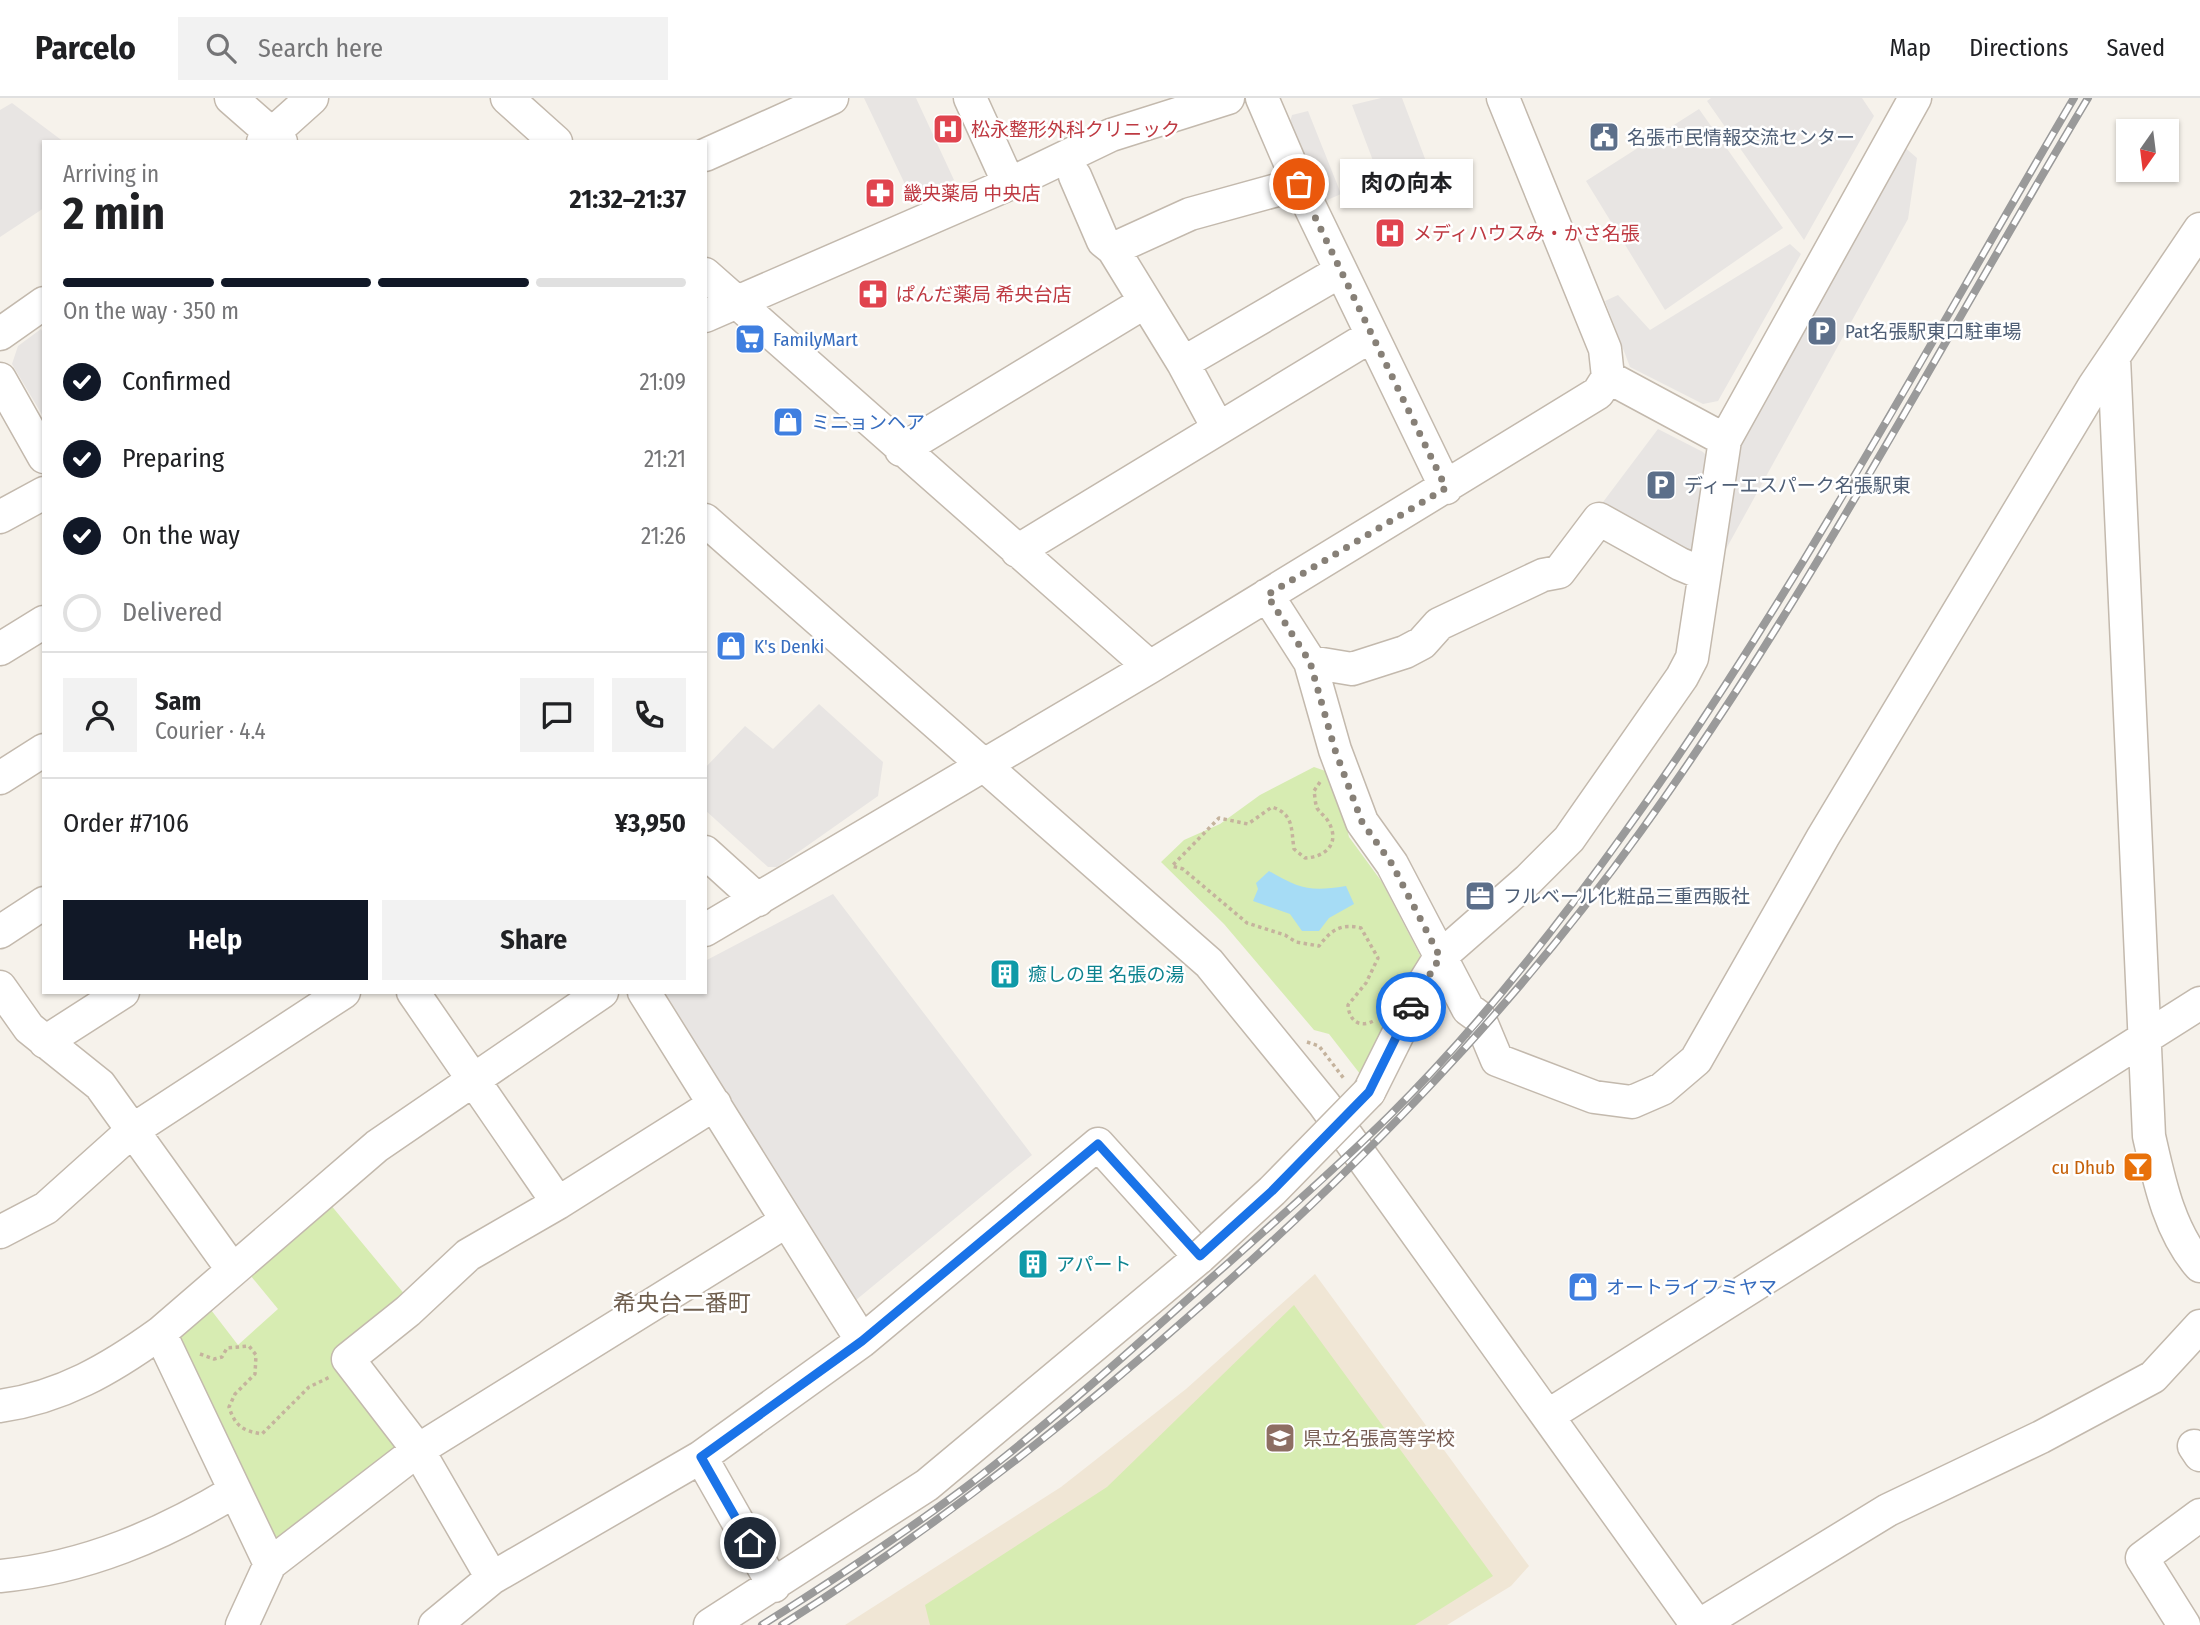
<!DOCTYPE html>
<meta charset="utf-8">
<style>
body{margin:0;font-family:"Fira Sans Condensed","Noto Sans JP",sans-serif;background:#f2f2f2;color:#202124;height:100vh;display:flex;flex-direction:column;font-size:26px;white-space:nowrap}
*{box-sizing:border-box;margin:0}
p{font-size:23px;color:#757577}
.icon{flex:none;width:38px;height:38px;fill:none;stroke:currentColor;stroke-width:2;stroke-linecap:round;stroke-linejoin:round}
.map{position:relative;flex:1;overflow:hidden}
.details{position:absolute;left:42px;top:42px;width:665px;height:854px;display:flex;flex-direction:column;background:#fff;border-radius:0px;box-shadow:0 2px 5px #0004}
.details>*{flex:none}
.needle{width:46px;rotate:194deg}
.fabs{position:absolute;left:2116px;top:21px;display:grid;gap:14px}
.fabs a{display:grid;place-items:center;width:63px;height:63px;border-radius:0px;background:#fff;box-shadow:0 2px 5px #0004;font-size:35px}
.pin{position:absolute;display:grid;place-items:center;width:60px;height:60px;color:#fff;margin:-30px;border:4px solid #fff;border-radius:50%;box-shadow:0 2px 7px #0007}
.courier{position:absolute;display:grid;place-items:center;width:70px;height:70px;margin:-35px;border:5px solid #1a73e8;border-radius:50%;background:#fff;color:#222;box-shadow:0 2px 9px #0007}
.bubble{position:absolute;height:49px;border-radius:0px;background:#fff;box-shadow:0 2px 5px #0004;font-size:23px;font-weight:700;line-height:49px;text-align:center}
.summary em{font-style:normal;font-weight:700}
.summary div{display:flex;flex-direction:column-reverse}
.summary{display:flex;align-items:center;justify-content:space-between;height:119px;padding:0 21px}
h1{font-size:46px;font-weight:700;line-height:52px}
.bar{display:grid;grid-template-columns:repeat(4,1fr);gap:10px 7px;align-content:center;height:84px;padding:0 21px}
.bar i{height:9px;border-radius:5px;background:#e0e0e0}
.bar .on{background:#111827}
.bar p{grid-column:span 4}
.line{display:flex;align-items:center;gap:18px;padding:0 21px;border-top:2px solid #e0e0e0}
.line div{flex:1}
.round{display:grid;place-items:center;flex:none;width:74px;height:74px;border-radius:0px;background:#f2f2f2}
ol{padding:0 21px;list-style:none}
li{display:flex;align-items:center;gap:21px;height:77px}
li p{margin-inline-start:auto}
li .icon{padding:7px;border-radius:50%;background:#111827;color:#fff;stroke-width:4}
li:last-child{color:#757577}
li i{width:38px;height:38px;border:4px solid #e0e0e0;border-radius:50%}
.primary-button{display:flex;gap:14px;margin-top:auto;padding:14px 21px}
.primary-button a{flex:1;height:80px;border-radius:0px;background:#111827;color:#fff;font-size:28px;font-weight:700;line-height:80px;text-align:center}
.primary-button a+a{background:#f2f2f2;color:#202124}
header{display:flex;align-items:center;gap:42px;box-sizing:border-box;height:98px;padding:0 35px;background:#fff;border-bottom:2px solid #e0e0e0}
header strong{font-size:33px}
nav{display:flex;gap:38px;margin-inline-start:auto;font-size:24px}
.search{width:490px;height:63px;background:#f2f2f2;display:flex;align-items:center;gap:18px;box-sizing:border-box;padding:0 24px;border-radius:0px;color:#757577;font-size:26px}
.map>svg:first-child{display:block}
</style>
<header>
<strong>Parcelo</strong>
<div class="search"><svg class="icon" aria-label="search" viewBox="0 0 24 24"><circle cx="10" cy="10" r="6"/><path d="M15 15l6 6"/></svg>Search here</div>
<nav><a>Map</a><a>Directions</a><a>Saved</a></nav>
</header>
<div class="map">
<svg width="2200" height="1527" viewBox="0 0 2200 1527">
<rect width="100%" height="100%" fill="#f6f2eb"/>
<path fill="#f0e6d5" d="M1315 1176 1529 1468 1511 1488 1447 1527H845L1061 1389 1186 1291Z"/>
<path fill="#d7ecb2" d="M1314 669 1334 676 1349 739 1382 784 1422 861 1364 981 1329 936 1314 932 1224 826 1161 764 1184 742 1220 726 1260 697Z
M330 1106 406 1198 343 1258 409 1353 272 1449 169 1239 208 1208 238 1247 278 1211 250 1177Z
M1294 1207 1493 1478 1415 1527H930L925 1507 1107 1389Z"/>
<path fill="#e8e5e3" d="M864 0H916L954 82 912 101Z
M1381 0H1402L1427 66 1381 84 1352 7Z
M1711 0H1862L1874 18 1804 142 1707 3Z
M12 5 64 44H44V110L0 139V12Z
M1699 11 1783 130 1665 212 1586 83Z
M1308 13 1341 96 1318 106 1287 34 1292 17Z
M1902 47 1917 60 1908 121 1715 471 1735 344Z
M1790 146 1801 156 1718 303 1703 306 1630 269 1605 203 1618 197 1650 232Z
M41 231 44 237V320L12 266 18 248Z
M1658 331 1703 354 1711 362 1696 453 1683 459 1597 412Z
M819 606 883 664 878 698 777 769H768L705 712V670L745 628 773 651Z
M833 796 1032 1057 856 1202 664 894H705V863Z"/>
<path fill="#a6dcf5" d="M1269 773C1300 791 1310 794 1346 788L1354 806 1329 820 1319 833H1302L1290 816 1253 803 1258 791 1256 785Z"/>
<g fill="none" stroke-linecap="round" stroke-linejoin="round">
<g stroke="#c3b9ad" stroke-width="35">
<path id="minor" d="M231 0 281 44
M507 0 556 44
M970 0 1009 86
M1262 0 1299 86 1446 390
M263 44 312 0
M705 57 832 0
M1075 78 1103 143 1113 151 1183 265 1218 330
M1113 151 1190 116 1299 86
M705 176 1150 569
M705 218 1009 86 1111 37 1228 0
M0 236 44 205
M2114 260 2149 1038C2159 1082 2169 1133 2200 1168
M1183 265 1341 173
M1608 279 1725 342
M0 281 44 359
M901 352 1145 204
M0 419 44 395
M705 422 1209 865 1324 1006 1697 1527
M1017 453 1371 238
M1267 497 1310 564 1335 652 1362 724 1392 766 1468 911 1479 919 1497 962 1594 999 1632 1004 1662 991 1696 962 1823 739 2094 288 2200 131
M0 551 44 524
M1310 564 1352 571 1405 554 1422 545 1439 526 1543 477 1559 474 1599 421 1680 466 1704 476
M0 680 44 652
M705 754 758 802
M705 832 1150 569 1598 295 1608 279 1605 251 1503 0
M0 834 44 805
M0 889 29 930 100 987 232 1171
M413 894 558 1105
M644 894 862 1243
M45 944 123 894
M1369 994 1422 888 1440 859 1528 782 1569 741 1682 579 1692 560 1725 342 1915 0
M0 1134 46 1110 133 1032 344 894
M160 1235 270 1466
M0 1308C62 1299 110 1271 160 1235L377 1048 602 894
M1549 1317 2200 905
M2194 1348 2200 1357
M701 1359 774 1488
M0 1478C86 1470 162 1437 235 1393
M492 1480 418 1352 348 1261 408 1213 468 1157 558 1105 715 1006
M242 1527 270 1466 418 1352 785 1124
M435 1527 492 1480 701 1359 862 1243 1098 1046 1200 1159 927 1387 710 1527
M1700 1527 1888 1412 2041 1339 2153 1279 2200 1228
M2184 1527 2142 1460 2200 1417"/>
</g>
<path stroke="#c5b39d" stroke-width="3.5" stroke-dasharray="3.5 3.5" stroke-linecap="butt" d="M1320 684 1314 693C1315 698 1315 705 1317 710 1320 715 1325 718 1328 723 1341 745 1326 759 1305 760L1294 751C1291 731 1294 716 1272 709L1248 726 1219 720 1172 768 1183 771 1247 825 1285 837 1296 844 1319 848C1331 832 1341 825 1361 830L1378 860 1366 885 1348 907C1349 923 1360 931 1375 922
M1380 910 1382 894 1394 884
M1307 944 1319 948 1345 982
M200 1256 214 1261 222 1259 227 1250 249 1248 256 1257 255 1276 235 1296 229 1309C235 1328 243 1333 262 1336L309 1289 330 1279"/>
<use href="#minor" stroke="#fff" stroke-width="32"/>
<g stroke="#9a9a9a" stroke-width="8">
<path id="rail" d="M762 1527C832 1483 900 1438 966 1389 1050 1325 1129 1254 1208 1183 1269 1129 1331 1075 1389 1018 1476 932 1554 833 1625 734 1793 501 1928 247 2074 0
M782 1527C933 1432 1071 1323 1204 1205 1368 1060 1513 911 1641 733 1808 501 1941 245 2088 0"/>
</g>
<use href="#rail" stroke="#fff" stroke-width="5" stroke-dasharray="16" stroke-linecap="butt"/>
<g stroke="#c3b9ad" stroke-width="35" stroke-linecap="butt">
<path id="minor-bridge" d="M1200 1159 1272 1093 1369 994"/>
</g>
<use href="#minor-bridge" stroke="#fff" stroke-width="32"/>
</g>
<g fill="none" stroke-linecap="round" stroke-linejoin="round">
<path stroke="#878077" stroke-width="7" stroke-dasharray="0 12.6" d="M1299 86 1446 390 1267 497 1310 564 1335 652 1362 724 1392 766 1440 859 1411 909"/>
<path stroke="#1a73e8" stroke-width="9" d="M750 1445 701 1359 862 1243 1098 1046 1200 1158 1272 1093 1369 994 1411 909"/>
</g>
<defs>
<g id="hospital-square" transform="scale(1.575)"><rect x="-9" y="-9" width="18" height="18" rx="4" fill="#e0444e" stroke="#fff"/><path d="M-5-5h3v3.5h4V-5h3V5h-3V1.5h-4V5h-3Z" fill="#fff"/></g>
<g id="civic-square" transform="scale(1.575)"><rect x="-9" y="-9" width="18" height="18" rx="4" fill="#5c6f8a" stroke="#fff"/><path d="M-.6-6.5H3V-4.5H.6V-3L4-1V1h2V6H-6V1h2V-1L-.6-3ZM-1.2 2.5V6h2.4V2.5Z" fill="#fff"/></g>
<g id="pharmacy-square" transform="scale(1.575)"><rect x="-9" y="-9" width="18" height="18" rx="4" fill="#e0444e" stroke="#fff"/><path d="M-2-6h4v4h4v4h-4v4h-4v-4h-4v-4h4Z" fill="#fff"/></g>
<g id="parking-square" transform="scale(1.575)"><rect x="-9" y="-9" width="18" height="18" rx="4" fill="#5c6f8a" stroke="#fff"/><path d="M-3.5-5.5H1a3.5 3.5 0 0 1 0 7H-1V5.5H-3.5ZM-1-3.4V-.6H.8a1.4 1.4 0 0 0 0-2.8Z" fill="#fff"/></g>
<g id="supermarket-square" transform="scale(1.575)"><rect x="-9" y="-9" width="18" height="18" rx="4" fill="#3f7fe0" stroke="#fff"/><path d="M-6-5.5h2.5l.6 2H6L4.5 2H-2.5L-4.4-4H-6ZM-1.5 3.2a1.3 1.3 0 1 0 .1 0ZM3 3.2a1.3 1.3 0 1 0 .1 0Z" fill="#fff"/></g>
<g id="shop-square" transform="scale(1.575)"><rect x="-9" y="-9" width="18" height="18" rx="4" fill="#3f7fe0" stroke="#fff"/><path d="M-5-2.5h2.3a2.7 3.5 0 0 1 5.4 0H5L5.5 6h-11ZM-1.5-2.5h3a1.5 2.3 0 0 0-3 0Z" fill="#fff"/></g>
<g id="office-square" transform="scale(1.575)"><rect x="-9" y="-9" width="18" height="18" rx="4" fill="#5c6f8a" stroke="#fff"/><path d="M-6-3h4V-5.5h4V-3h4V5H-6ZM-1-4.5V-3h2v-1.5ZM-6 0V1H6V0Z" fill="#fff"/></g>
<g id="building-square" transform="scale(1.575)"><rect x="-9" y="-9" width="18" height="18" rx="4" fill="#0f9aa8" stroke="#fff"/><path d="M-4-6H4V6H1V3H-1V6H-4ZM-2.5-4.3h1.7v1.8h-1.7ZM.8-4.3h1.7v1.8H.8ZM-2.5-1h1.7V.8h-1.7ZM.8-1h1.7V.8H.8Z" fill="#fff"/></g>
<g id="bar-square" transform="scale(1.575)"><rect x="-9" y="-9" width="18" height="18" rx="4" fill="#e8710a" stroke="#fff"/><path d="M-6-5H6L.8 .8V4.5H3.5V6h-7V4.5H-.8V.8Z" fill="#fff"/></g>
<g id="school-square" transform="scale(1.575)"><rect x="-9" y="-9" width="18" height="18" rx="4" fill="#8d6e63" stroke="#fff"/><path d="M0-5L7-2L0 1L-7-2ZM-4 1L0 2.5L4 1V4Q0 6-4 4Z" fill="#fff"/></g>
</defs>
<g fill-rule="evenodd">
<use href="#hospital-square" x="948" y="31"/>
<use href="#civic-square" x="1604" y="39"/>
<use href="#pharmacy-square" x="880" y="95"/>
<use href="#hospital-square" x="1390" y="135"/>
<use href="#pharmacy-square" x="873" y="196"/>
<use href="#parking-square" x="1822" y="233"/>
<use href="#supermarket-square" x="750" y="241"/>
<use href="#shop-square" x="788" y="324"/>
<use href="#parking-square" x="1661" y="387"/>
<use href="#shop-square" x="731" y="548"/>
<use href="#office-square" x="1480" y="798"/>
<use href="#building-square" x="1005" y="876"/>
<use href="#bar-square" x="2138" y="1069"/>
<use href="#building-square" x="1033" y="1166"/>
<use href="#shop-square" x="1583" y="1189"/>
<use href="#school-square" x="1280" y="1340"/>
</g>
<g text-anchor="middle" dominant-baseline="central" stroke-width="5" stroke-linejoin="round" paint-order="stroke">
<g font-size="19" fill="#be3a42" stroke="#fff" text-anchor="start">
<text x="971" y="31">松永整形外科クリニック</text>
<text x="903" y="95">畿央薬局 中央店</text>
<text x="1413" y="135">メディハウスみ・かさ名張</text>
<text x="896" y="196">ぱんだ薬局 希央台店</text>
</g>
<g font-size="19" fill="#4e5e75" stroke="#fff" text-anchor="start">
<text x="1627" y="39">名張市民情報交流センター</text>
<text x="1845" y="233">Pat名張駅東口駐車場</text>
<text x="1684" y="387">ディーエスパーク名張駅東</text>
<text x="1503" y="798">フルベール化粧品三重西販社</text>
</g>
<g font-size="19" fill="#366cbe" stroke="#fff" text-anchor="start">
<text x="773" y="241">FamilyMart</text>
<text x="811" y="324">ミニョンヘア</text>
<text x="754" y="548">K's Denki</text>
<text x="1606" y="1189">オートライフミヤマ</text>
</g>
<g font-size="19" fill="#0d838f" stroke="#fff" text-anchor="start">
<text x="1028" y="876">癒しの里 名張の湯</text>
<text x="1056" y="1166">アパート</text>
</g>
<g font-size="19" fill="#c56008" stroke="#fff" text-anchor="end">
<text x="2115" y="1069">cu Dhub</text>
</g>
<g font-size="19" fill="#785e54" stroke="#fff" text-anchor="start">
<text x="1303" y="1340">県立名張高等学校</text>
</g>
<g font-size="23" fill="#6f5f4f" stroke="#fff">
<text x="682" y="1205">希央台二番町</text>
</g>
</g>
</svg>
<div class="fabs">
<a><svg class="needle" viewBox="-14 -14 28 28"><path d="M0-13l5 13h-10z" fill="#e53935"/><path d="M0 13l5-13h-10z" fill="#757577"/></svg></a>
</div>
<div class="pin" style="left:1299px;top:86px;background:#ea580c"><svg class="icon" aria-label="bag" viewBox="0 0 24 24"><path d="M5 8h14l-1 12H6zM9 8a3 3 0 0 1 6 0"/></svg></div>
<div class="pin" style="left:750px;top:1445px;background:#1f2937"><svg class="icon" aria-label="home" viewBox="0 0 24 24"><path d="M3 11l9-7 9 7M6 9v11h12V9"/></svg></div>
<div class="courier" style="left:1411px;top:909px"><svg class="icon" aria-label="car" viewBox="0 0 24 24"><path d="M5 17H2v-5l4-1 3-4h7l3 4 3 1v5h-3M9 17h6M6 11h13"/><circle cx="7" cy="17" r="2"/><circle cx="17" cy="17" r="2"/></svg></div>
<div class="bubble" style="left:1340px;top:61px;width:133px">肉の向本</div>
<section class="details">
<div class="summary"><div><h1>2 min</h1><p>Arriving in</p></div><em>21:32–21:37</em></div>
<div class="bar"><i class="on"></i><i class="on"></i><i class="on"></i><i></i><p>On the way · 350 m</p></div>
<ol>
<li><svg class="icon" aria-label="check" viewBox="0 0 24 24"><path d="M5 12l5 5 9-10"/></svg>Confirmed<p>21:09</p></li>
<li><svg class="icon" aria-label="check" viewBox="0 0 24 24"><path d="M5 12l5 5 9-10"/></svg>Preparing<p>21:21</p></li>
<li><svg class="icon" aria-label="check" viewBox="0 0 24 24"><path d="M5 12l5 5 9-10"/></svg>On the way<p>21:26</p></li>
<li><i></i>Delivered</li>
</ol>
<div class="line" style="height:126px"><a class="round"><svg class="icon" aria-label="person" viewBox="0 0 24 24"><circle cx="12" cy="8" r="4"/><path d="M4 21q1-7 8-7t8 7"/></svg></a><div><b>Sam</b><p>Courier · 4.4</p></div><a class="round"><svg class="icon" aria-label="chat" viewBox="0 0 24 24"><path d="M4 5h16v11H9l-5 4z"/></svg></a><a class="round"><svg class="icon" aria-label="phone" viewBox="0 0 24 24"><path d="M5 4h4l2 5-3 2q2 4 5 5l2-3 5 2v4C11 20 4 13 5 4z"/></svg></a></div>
<div class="line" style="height:91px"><div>Order #7106</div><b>¥3,950</b></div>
<div class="primary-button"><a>Help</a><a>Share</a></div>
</section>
</div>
